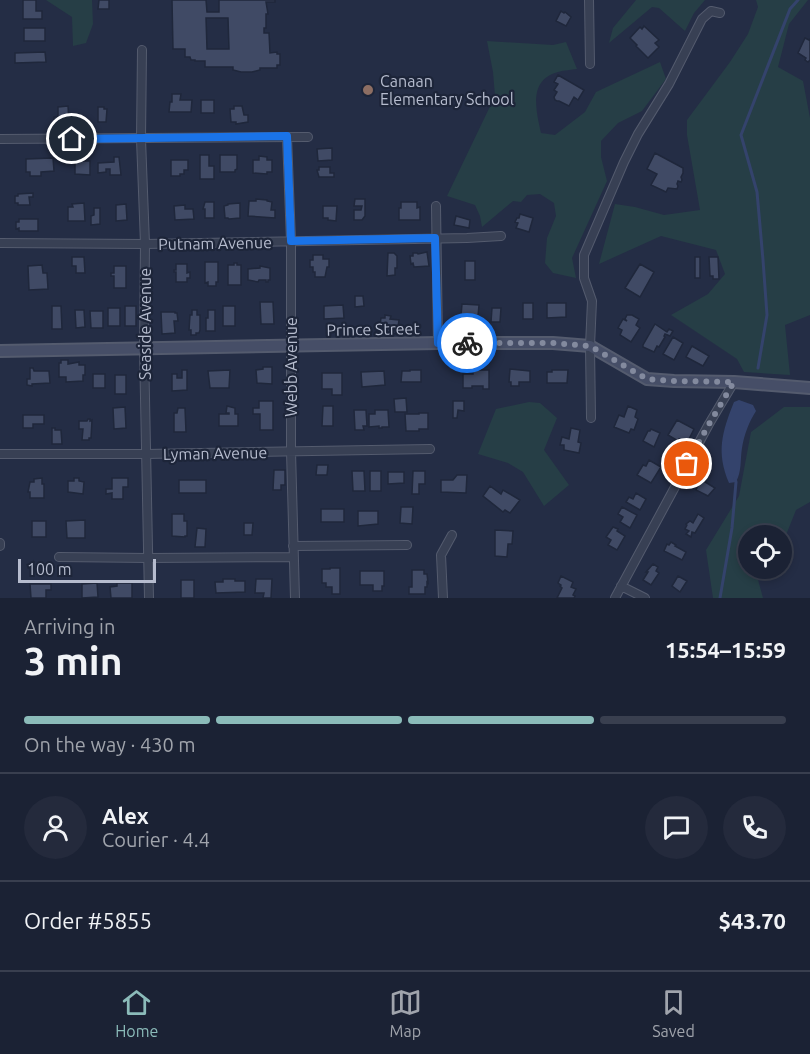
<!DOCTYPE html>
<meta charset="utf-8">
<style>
body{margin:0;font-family:Ubuntu,sans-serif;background:#242a3c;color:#f1f3f6;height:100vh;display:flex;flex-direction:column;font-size:22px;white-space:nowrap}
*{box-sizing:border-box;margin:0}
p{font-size:20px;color:#a0a4ac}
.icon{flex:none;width:33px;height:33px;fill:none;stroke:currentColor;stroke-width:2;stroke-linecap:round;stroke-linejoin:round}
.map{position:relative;height:598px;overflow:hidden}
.details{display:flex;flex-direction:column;background:#1b2234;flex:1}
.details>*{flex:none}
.fabs{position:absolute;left:738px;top:525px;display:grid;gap:12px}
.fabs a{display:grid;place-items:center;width:54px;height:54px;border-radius:50%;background:#1b2234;box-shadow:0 3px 9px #0003,0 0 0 2px #393f4f;font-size:30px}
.scale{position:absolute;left:18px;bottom:15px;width:138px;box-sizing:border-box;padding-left:6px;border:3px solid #b6bcce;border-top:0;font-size:16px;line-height:21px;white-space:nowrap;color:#b6bcce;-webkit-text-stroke:4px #1d2539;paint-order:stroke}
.pin{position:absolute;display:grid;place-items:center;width:51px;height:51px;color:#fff;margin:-26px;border:3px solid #fff;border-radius:50%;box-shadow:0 2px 6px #0007}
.courier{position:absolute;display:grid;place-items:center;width:60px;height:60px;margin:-30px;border:4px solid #1a73e8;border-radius:50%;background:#fff;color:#222;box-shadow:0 2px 8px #0007}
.head em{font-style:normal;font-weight:700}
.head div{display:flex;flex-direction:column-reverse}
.head{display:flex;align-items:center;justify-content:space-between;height:102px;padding:0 24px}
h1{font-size:39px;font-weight:700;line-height:45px}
.bar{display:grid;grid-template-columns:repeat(4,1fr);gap:9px 6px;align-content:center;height:72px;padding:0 24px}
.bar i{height:8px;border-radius:4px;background:#393f4f}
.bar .on{background:#8bbbb9}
.bar p{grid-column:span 4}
.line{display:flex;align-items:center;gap:15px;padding:0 24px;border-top:2px solid #393f4f}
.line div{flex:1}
.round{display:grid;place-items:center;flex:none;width:63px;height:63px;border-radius:32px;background:#242a3c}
.tab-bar{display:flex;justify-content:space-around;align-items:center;height:84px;border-top:2px solid #393f4f;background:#1b2234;font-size:16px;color:#a0a4ac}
.tab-bar a{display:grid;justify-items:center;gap:3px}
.tab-bar .on{color:#8bbbb9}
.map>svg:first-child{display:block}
</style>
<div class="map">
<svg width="810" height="598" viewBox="0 0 810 598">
<rect width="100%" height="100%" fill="#242d45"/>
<path fill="#263e46" d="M46 0H92L93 24 86 43 73 46 72 17Z
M636 0H705L694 13 685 31 659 8 652 7 609 43 613 28Z
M756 0H808L789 24 778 67 803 81 810 118V315L785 325 790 375 744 372 737 359 671 315 708 294 725 274 716 250 661 236 599 264 615 204 635 207 664 215 700 210 687 135V120L730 62 748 34 758 7Z
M487 41 553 45 566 42 577 69C571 70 564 70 558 72 528 80 536 110 541 133L555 135 585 112 596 92 660 62 666 79 642 111 618 123 601 141V157L607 181 572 258 576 278 553 273 545 263 547 238 556 216 554 203 540 194 527 195 521 202 513 201 482 227 480 216 475 205 447 196 495 96 493 72Z
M529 402 540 403 557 418 544 450 569 485 544 506 523 472 508 463 478 454 496 409Z
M784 407H810V502L796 510 786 535 782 538V536H748V568L759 569 757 576 763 598H713L706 550 739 496 751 432Z"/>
<path fill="#34436c" d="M739 400 753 405 756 411C749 422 744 435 742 448 740 460 742 471 736 482L729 483C716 452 722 432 734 402Z"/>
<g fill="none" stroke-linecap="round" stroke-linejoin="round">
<path stroke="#34436c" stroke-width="3" d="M758 368 767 315 763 260 757 192 741 135 790 9 798 0
M720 598 732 528 736 482 735 478"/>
</g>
<path fill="#404a65" stroke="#1f273b" stroke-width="1.5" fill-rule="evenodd" d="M23 0H36V11H42V19H23Z
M99 0H109V9H98Z
M172 0H206L207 12H219V0H275V2H266L268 14H266V28H264V33H269L270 53 277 52V54H280V65H277V68H260V70L252 72H241L233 70V67H205V61H195V60H191L190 57H185V49H173ZM206 18H228L229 49H207Z
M561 11 564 13 565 12 571 17 566 26 556 21Z
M644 26 659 40 655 43 659 47 648 58 636 46 637 45 630 38 640 27 642 29Z
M24 28H45V41H24Z
M805 38 809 40 810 39V60L808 62 805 60 806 58 798 53Z
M45 52 46 62 15 63V53Z
M558 75 584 90 578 100 574 97 569 106 559 101H557L555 100 554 97 557 92 554 90 558 84 554 82Z
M172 94H181L180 100H192L191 112H169L170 102H172Z
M201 100H214V113H201Z
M68 106 69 122H65V125H62V122L54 123V117H58V107Z
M234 106H242L244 115H248V122L236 124V122H231L230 109H234Z
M98 107H104V109H107L106 122H98Z
M332 148V160L318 161 317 149Z
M655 153 683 168V173L681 177 682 180 681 182 678 181 677 184 678 186 677 189 668 188 666 192 651 185 657 174 647 169Z
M200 155H209V166H214V179H200Z
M220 155H237V169L235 170V172H220Z
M259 156 267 157V160H272V172H267V174L253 173V160H259Z
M114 157H119L121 175H110V169H106V172L98 173V163L114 162Z
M53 158 54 171 41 172V176H30V172H26V159Z
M171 160H188V170H184V174H180V176H171Z
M75 161H90V175L75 174Z
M319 167H330V173H334V177H319L317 170H319Z
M33 193V197H29L30 205H18V203H15V196H18V194Z
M256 199 267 200V201L272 202 271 210H275V218L248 216 249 201H256Z
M355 199H365V216L362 220H354V210H361L362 206H354Z
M205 202H214V218H205V209H203Z
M401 202H417V208L420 207V220H399V208H401Z
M84 203 85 221H68V207H73L72 204Z
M240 203V218L229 219 228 218H225L224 206 228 205V204Z
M126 204 127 220 116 221V205Z
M185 205V209H193L194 219 175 220 174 206Z
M323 206H337L336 221 328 220V218H323Z
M94 208H100V224L91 225V216L94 215Z
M520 214 533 218 529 232 516 228 518 223 515 222 517 218H519Z
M456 216 470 220 469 228 454 225Z
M19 219H38V231H19V228L16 229V222H19Z
M427 252 429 266 414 267 413 263 411 264 410 256H413V253H417L418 254Z
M388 253H394L397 256V268H395V275L387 276Z
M313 255H323V259H329V267H327L325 277H315V272H313V267H310V260H313Z
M72 257H84L85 273H76V266H72Z
M695 257H700V278H695Z
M709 257H718L719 279H713V276H710Z
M465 261H475V280H465Z
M205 262H218V282H216V286H208V282L205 283Z
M234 263H237V265H241V285H228V265H234Z
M176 264H187V273L190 272V278H187V282H176V272H174V270H176Z
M640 264 654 272 640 297 625 288Z
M42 265 43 273H47L48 289 29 290 28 266Z
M114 266H126V288H114V276H111V273H114Z
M260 266 270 268V280H268V282H266V280H259L258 282 248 280V269L260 268Z
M355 296H363L364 306 355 307Z
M260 302H273L274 324H261Z
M523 303H533V319H523Z
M547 303H566V317L547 318Z
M462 304 479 305 478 316H461Z
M343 305 344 318 324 319V306Z
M52 306H61L62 329H52Z
M125 306H136V326H125Z
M223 306H235V326H223Z
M108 308H120V326H108Z
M492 308H501L500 322H491Z
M75 310H84L85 327 76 328Z
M192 310H197V315H200V330L199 333H196V335H191V330H189L190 315H192Z
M208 310H215V331H206V318H208Z
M90 311H103V328H91Z
M161 312H175V313H177L178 321H174L175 333 162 334Z
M385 315 391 316 390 319 399 320 397 334 379 332 381 318H385Z
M627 315H632L639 319 636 325 640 328 631 342 620 335 622 330 618 328 623 319 627 321 625 319Z
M655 324 667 332 669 329 673 331 670 336 665 334 664 336 665 337 659 347 657 346 654 352 643 347V345Z
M673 337 683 343 674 360 663 354Z
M692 346 709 356 703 366 686 357Z
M61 360H68V364L79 362V365H85V375H83V381L66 382V377H59V363H61Z
M263 367H272V384L257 383 256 370 263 369Z
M30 368H33L34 371H49L50 383 32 384V386L27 385V379H30Z
M510 369 530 371V382H519V386H511V382H509Z
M182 370H187V390L172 391V374H177V378H182Z
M230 370 229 388H210L208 371Z
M410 370H421V382H401L402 371H410Z
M473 370H489V389H483V386H472V388H463V374H473Z
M552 370H568L567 383H547V372H552Z
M384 371 385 385 362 387 361 372Z
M322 373H342V395H332V389H322Z
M93 374H105V388H93Z
M115 375H126V394H115Z
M406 398 407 412H395L394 399Z
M259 401H273V430H260V414H253V408H259Z
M453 401H464V411L458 410 457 418H453Z
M227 406 235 408V414H238V426H219V414H229V413H226Z
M323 406H333V426H322Z
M628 406 637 410 635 417 638 419 634 430 631 429 629 433 614 427 619 415 624 417Z
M125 407 126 428 114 429 113 408Z
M178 408H185L186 432H174V413H177Z
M354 410H366L367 426H363L364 430H355Z
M375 410H388L389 427H382V428H379V426L369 427V414H375Z
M419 413H428V429H419V431H406L405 414H419Z
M23 415H44V424H33V428H23Z
M88 419H90V421L92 420 91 438H89V440H82L83 429H79V421H87Z
M677 420 694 429 687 443 679 439 678 441 668 435Z
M52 428H55V430H61L62 444H52Z
M571 428 580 430 578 442 581 443 579 453 564 450V445H560L562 437 569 439Z
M651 429 660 433 654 447 643 441 648 431H650Z
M649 460 661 467 651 483 637 475 643 465 646 466Z
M317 465H328L327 475H316Z
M274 470H285V485H281V490H273Z
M352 471H364L365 491H353Z
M370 471H381V491H370Z
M413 471H425V484H419V494H412Z
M388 472H404V483L388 484Z
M457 475H467L466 493 441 492V480H453Z
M42 478V484H44V498H30V492H28L30 482H34V479Z
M74 478H79V481L84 482 83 494 68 492V481H74Z
M112 478H128V487H123V499H112V493L106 494V489H112Z
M179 480H206V493H179Z
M702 480 715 488 708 496 696 490 699 483 700 484Z
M490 486 501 494 503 490 520 500 510 513 505 510 503 512 483 496Z
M636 493 646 499 640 510 626 502 629 497 633 499Z
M401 507H413L412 524 400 523Z
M622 507 637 515 630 528 620 522 623 517 618 514Z
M321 509H344V522H321Z
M358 511H378V524L358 526Z
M172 514H184V521H187V536H185V537L172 536Z
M698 514 704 518 695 533 692 532 691 537 686 534 689 531 685 529 687 525 686 524 690 521 693 523Z
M85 520V538H67L66 521Z
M32 521H46V537H32Z
M244 523H253L252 535H244Z
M613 527 618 529 617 531 625 536 617 550 608 545 611 540 606 537Z
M197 528 206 529 205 547H195Z
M495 530 513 531 512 544H508L507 557 495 556Z
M671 542 676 545 675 546 686 552 682 560 664 551 667 544 669 545Z
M653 564 658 567 656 571 659 573 651 585 643 580 648 572H646Z
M330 568H340V594H332V587H326V583H322V569H330Z
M412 570H424V574H427L428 583 427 582V587H425V594H409V587H412Z
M360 571H384V586H382V591H373V585H360Z
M561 576 573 582 571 587 576 589 573 595 575 596 574 598H557L562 588 560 586 561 585 558 583Z
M678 576 687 581 680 592 672 586Z
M223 579H235V581H245V592L216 593 215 582H223Z
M256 579H272L271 598H263L264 593H255Z
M181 580H194V598H181Z
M97 583 98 597 82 598V584Z
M117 583H132V598H111L110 587 117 586Z
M30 584H51V590H46V598H31Z"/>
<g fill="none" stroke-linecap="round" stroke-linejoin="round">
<g stroke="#545b6e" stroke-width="10">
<path id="street" d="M589 0 590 64
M142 50 141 139 145 244 144 348 149 598
M287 137 291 241V451L295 598
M0 139 308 137
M436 206 438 343
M0 243 145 244 467 238 501 236
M591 418 590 346 592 301 584 278V255L624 162 638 134 669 84 702 19 711 11 720 13
M0 454H146L430 449
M0 543V546
M293 546 407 545
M59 557 148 558 294 557
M621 586 645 598
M443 598 441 555 452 535
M615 598 709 424 734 382"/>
</g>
<g stroke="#545b6e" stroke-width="14">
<path id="secondary" d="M0 351 438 343H553L590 346 647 379 674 381 734 382 810 388"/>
</g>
<use href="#street" stroke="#384054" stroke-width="8"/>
<use href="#secondary" stroke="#464e67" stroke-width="10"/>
</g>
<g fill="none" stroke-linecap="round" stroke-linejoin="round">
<path stroke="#838a9e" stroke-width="6" stroke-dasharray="0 10.8" d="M467 343H553L590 346 647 379 674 381 734 382 709 424 687 464"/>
<path stroke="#1a73e8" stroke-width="8" d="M72 139 287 136 291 241 435 238 438 343H467"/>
</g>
<circle fill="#8d6e63" stroke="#1d2539" stroke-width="2" cx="368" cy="90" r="6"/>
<g text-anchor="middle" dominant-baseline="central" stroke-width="4.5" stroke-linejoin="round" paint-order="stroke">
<g font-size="16" fill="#b6bcce" stroke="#1d2539" text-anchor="start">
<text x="380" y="81">Canaan<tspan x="380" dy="18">Elementary School</tspan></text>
</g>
<g font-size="16" fill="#b6bcce" stroke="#1d2539">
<text transform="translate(215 243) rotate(-1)">Putnam Avenue</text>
<text transform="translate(145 324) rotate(-90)">Seaside Avenue</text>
<text transform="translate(373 329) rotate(-1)">Prince Street</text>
<text transform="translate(291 367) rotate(-90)">Webb Avenue</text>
<text transform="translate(215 453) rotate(-1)">Lyman Avenue</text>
</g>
</g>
</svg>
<div class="fabs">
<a><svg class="icon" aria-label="locate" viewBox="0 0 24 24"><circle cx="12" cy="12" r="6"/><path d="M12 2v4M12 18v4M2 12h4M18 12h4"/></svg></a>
</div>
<div class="scale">100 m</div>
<div class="pin" style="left:687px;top:464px;background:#ea580c"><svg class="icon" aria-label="bag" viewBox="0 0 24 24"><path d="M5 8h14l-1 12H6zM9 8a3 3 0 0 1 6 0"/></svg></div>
<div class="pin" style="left:72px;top:139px;background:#1f2937"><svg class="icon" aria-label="home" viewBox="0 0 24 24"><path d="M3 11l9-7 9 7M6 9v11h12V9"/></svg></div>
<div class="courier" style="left:467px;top:343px"><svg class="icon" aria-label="bike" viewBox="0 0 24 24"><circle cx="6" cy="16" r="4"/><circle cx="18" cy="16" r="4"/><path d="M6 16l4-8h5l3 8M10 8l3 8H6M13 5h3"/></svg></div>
</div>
<section class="details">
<div class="head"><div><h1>3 min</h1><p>Arriving in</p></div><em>15:54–15:59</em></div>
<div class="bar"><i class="on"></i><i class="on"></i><i class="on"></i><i></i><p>On the way · 430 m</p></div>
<div class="line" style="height:108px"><a class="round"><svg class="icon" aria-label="person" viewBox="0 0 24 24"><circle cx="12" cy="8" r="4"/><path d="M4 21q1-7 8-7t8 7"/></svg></a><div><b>Alex</b><p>Courier · 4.4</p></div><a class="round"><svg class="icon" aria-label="chat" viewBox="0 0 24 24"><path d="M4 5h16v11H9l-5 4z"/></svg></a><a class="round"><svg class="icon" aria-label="phone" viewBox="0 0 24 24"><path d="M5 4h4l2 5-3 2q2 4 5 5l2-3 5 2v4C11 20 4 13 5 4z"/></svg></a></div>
<div class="line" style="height:78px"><div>Order #5855</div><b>$43.70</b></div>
</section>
<nav class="tab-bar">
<a class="on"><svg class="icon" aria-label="home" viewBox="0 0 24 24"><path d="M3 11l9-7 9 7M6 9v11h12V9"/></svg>Home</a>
<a><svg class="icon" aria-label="map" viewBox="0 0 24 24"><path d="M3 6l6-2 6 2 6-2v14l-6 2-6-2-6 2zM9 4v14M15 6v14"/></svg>Map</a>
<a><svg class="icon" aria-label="saved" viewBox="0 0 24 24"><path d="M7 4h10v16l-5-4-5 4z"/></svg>Saved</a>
</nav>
